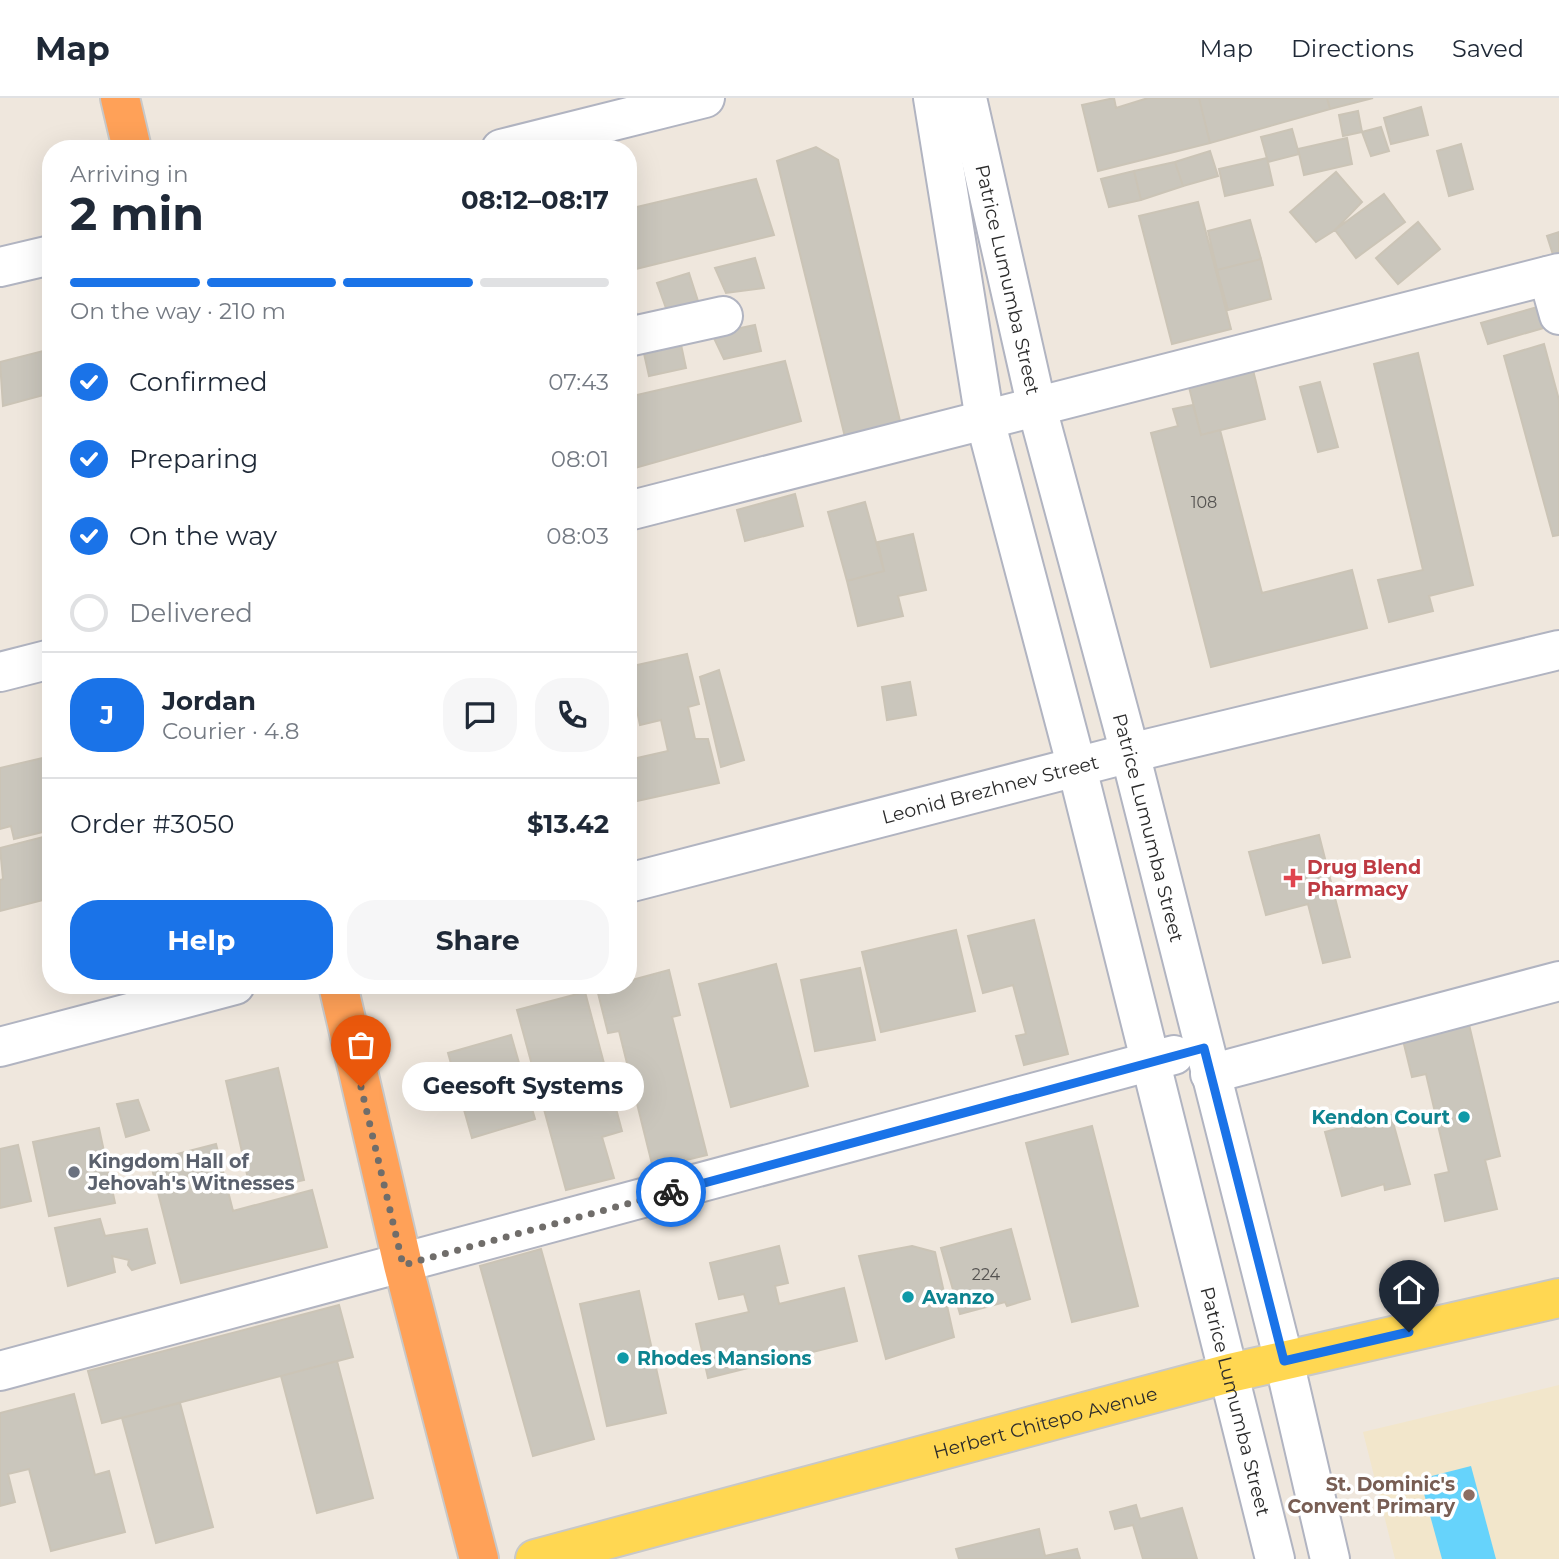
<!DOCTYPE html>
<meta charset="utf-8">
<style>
body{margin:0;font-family:Montserrat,sans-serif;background:#f6f6f7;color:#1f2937;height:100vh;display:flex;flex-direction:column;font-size:26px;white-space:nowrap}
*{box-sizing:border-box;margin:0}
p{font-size:23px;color:#747a83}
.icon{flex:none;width:38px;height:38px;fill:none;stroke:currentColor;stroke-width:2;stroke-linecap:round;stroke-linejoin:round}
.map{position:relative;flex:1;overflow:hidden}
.details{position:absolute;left:42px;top:42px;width:595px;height:854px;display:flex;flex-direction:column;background:#fff;border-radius:28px;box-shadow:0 7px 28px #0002}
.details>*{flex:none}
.pin{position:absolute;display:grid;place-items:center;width:60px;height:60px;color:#fff;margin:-72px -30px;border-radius:50% 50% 50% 0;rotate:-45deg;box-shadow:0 0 7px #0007}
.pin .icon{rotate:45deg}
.courier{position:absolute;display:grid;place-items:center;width:70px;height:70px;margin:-35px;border:5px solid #1a73e8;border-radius:50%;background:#fff;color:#222;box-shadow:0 2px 9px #0007}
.bubble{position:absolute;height:49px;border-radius:24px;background:#fff;box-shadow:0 7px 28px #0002;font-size:23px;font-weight:700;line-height:49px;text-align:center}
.overview em{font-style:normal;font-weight:700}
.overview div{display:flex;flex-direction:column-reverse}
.overview{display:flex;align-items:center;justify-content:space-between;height:119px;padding:0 28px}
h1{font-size:46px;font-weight:700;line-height:52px}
.bar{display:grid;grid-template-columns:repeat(4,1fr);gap:10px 7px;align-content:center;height:84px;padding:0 28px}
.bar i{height:9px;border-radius:5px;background:#e0e1e3}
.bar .selected{background:#1a73e8}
.bar p{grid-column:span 4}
.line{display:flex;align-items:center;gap:18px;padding:0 28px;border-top:2px solid #e0e1e3}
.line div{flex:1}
.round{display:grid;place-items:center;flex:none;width:74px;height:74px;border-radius:28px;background:#f6f6f7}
ol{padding:0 28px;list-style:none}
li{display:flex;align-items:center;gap:21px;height:77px}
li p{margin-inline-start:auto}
li .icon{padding:7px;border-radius:50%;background:#1a73e8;color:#fff;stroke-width:4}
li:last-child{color:#747a83}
li i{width:38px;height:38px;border:4px solid #e0e1e3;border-radius:50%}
.primary-button{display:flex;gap:14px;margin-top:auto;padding:14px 28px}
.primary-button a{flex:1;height:80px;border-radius:28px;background:#1a73e8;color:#fff;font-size:28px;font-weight:700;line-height:80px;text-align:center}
.primary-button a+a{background:#f6f6f7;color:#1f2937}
header{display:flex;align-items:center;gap:42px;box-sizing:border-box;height:98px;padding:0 35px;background:#fff;border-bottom:2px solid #e0e1e3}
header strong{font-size:33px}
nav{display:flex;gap:38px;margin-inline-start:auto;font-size:24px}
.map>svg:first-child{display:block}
</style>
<header>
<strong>Map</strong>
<nav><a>Map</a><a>Directions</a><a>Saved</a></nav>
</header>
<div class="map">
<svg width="1559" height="1461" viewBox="0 0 1559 1461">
<rect width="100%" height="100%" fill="#efe7dd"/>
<path fill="#f2e6cb" d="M1559 1287V1461H1395L1363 1334Z"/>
<path fill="#66d3fb" d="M1471 1368 1496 1461H1442L1420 1381Z"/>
<path fill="#cac6bc" stroke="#cbc4b6" stroke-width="2" d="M1114 0 1116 10 1148 0H1199L1210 45 1098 73 1082 7Z
M1199 0H1327L1330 11 1210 45Z
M1327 0H1373L1330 11Z
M1421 9 1428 37 1391 46 1384 20Z
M1358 13 1362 34 1343 38 1339 17Z
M1381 29 1389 53 1371 58 1362 34Z
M1292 31 1299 56 1268 64 1261 39Z
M1347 40 1352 66 1304 77 1298 51Z
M1461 46 1473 91 1449 98 1437 53Z
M816 49 838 62 900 323 845 339 777 63Z
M1210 53 1218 78 1183 88 1175 64Z
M1267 60 1273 87 1225 98 1219 71Z
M1175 64 1183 88 1141 102 1134 73Z
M1134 73 1141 102 1109 109 1101 81Z
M1336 74 1362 104 1335 132 1316 144 1290 114Z
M756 81 774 137 628 173V111Z
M1384 96 1405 124 1356 160 1335 132Z
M1198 104 1231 231 1172 246 1139 118Z
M1250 122 1261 161 1217 172 1208 133Z
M1418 124 1440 151 1398 186 1376 160Z
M1559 134V162L1555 163 1547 138Z
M755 160 764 190 726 195 715 170Z
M1261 161 1271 201 1228 212 1217 172Z
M689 175 698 203 667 213 657 185Z
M628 193 637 217 628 220Z
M1541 208 1547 229 1488 246 1481 225Z
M755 227 761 253 724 261 712 236Z
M680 242 686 270 649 278 643 251Z
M1544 246 1559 302V437L1553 438 1504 258Z
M51 251V295L3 308 0 264Z
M1418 255 1473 487 1429 498 1433 513 1389 524 1378 482 1423 472 1374 266Z
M785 263 801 323 628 372V299Z
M1252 268 1265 321 1201 337 1188 285Z
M1320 284 1338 349 1318 354 1300 289Z
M1193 307 1201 337 1220 332 1262 495 1352 472 1367 530 1211 569 1151 335 1178 328 1173 311Z
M795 396 803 428 745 443 737 412Z
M865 404 884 473 847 483 828 414Z
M913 436 926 492 898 498 903 518 858 528 847 483 884 473 878 444Z
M687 556 699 606 688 609 695 641H708L719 685 628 705V662L668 653 661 622 640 627 628 569Z
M719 572 744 662 721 669 700 579Z
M910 584 916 617 887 622 882 589Z
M51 658V720L48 721 51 732 14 741 11 728 0 731V670Z
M51 737V800L0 813V782L3 781 0 750Z
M1319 737 1350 859 1323 865 1308 806 1266 817 1249 754Z
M1034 822 1068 956 1024 967 1016 938 1026 936 1013 887 983 895 968 838Z
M956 832 975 913 881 934 862 854Z
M776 866 808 988 731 1009 699 886Z
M860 870 875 942 815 953 801 882Z
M669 872 680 917 672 919 707 1057 653 1070 619 933 608 935 597 891 628 887V883Z
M585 894 622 1033 602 1039 614 1080 566 1092 517 912Z
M1467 918 1500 1058 1485 1062 1497 1111 1445 1123 1435 1077 1449 1074 1426 976 1412 979 1401 934Z
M511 937 535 1021 472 1040 448 955Z
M278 970 304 1082 251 1094 226 983Z
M138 1002 149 1032 126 1039 117 1006Z
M1391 1017 1410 1086 1385 1092 1384 1086 1342 1098 1325 1034Z
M1092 1028 1138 1208 1072 1224 1026 1045Z
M99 1030 115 1105 49 1118 33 1044Z
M216 1046 233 1113 312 1092 327 1149 181 1185 150 1063Z
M18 1047 31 1103 0 1110V1051Z
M100 1121 105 1138 147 1131 155 1165 132 1172 128 1167 129 1162 112 1158 115 1174 68 1188 55 1130Z
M1011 1131 1030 1201 1007 1208 1005 1204 960 1216 941 1150Z
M779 1148 788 1185 775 1188 779 1206 844 1190 857 1243 708 1280 696 1226 749 1214 744 1196 719 1201 710 1165Z
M912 1148 935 1154 954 1239 886 1261 859 1158Z
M541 1151 594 1341 533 1358 480 1168Z
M639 1193 666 1315 607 1328 580 1206Z
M339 1207 353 1259 102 1325 88 1273Z
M337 1263 373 1400 317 1415 281 1278Z
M74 1296 95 1377 109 1373 125 1434 51 1453 29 1371 8 1376 15 1404 0 1408V1315Z
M180 1305 213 1429 156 1445 122 1320Z
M1136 1407 1140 1421 1182 1410 1197 1461H1143L1133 1427 1115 1431 1110 1414Z
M1039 1431 1045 1458 1077 1451 1080 1461H959L956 1451Z"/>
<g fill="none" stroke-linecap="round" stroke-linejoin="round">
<g stroke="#b1b4c1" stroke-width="42">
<g id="minor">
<path id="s1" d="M933 0 985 322 1077 670 1275 1461"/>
<path id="s2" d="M967 0 1037 310 1130 655 1284 1263 1330 1461"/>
<path d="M501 51 705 0"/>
<path d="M0 169 51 157"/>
<path d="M1548 178 1559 217"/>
<path d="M628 239 723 218"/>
<path d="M628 413 1559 175"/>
<path d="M0 574 51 561"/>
<path id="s3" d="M628 785 1130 655 1559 552"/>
<path d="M0 949 235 887"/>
<path d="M1210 976 1559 883"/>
<path d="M0 1273 1174 957"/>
</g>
</g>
<g stroke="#c8c8c8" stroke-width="42">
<g id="major">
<path id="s4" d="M535 1461 1230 1275 1559 1200"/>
</g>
</g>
<g stroke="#c8c8c8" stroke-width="42">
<path id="highway" d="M120 0 132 51
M338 887 403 1167 479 1461"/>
</g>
<use href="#minor" stroke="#fff" stroke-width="38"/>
<use href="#major" stroke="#ffd752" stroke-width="38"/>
<use href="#highway" stroke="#ffa158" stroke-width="38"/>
</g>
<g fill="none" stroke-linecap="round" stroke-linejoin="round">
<path stroke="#706d6a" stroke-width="7" stroke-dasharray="0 12.6" d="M361 989 403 1167 671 1094"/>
<path stroke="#1a73e8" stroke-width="9" d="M671 1094 1204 950 1284 1263 1409 1234"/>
</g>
<path fill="#e0444e" stroke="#fff" stroke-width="2.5" d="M1289.5 769.5h7v7h7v7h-7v7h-7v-7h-7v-7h7z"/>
<g fill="#0f9aa8" stroke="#fff" stroke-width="2.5">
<circle cx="1464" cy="1019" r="7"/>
<circle cx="908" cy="1199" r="7"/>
<circle cx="623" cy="1260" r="7"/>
</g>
<circle fill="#6b7280" stroke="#fff" stroke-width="2.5" cx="74" cy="1074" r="7"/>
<circle fill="#8d6e63" stroke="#fff" stroke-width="2.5" cx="1469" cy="1397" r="7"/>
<g text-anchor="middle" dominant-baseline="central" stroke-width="7" stroke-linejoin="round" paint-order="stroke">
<g font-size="16" fill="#545250">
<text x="1204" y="404">108</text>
<text x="986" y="1176">224</text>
</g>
<g font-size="19" fill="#2c2c2c" stroke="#fff">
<text stroke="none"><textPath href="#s2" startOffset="186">Patrice Lumumba Street</textPath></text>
<text stroke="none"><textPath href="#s3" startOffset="374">Leonid Brezhnev Street</textPath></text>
<text stroke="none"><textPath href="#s2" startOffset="752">Patrice Lumumba Street</textPath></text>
<text stroke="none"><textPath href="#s1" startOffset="1339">Patrice Lumumba Street</textPath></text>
<text stroke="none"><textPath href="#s4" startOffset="528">Herbert Chitepo Avenue</textPath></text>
</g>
<g font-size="19" font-weight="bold" fill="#be3a42" stroke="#fff" text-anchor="start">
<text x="1307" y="769">Drug Blend<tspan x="1307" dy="22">Pharmacy</tspan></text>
</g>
<g font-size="19" font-weight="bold" fill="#0d838f" stroke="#fff" text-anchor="start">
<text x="1450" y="1019" text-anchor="end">Kendon Court</text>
<text x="922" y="1199">Avanzo</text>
<text x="637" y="1260">Rhodes Mansions</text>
</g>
<g font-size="19" font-weight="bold" fill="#5b616d" stroke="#fff" text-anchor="start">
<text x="88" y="1063">Kingdom Hall of<tspan x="88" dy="22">Jehovah's Witnesses</tspan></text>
</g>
<g font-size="19" font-weight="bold" fill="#785e54" stroke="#fff" text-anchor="end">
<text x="1455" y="1386">St. Dominic's<tspan x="1455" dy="22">Convent Primary</tspan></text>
</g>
</g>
</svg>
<div class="pin" style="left:361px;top:989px;background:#ea580c"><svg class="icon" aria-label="bag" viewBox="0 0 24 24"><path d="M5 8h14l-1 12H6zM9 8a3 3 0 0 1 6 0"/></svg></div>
<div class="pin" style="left:1409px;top:1234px;background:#1f2937"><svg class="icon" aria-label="home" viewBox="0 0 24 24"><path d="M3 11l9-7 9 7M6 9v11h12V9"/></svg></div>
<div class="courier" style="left:671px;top:1094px"><svg class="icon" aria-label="bike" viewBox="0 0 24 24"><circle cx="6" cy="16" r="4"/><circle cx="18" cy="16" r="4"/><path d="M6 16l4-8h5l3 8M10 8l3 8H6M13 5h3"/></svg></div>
<div class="bubble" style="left:402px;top:964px;width:242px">Geesoft Systems</div>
<section class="details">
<div class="overview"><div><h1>2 min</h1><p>Arriving in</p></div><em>08:12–08:17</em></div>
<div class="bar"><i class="selected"></i><i class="selected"></i><i class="selected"></i><i></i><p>On the way · 210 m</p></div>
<ol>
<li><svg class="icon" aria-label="check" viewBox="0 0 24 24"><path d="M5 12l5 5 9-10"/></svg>Confirmed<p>07:43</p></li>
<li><svg class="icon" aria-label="check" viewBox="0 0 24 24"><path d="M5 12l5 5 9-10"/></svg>Preparing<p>08:01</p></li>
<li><svg class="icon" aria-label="check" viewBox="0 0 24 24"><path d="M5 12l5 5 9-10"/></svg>On the way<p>08:03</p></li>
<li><i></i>Delivered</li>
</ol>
<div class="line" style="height:126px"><b class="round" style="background:#1a73e8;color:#fff">J</b><div><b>Jordan</b><p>Courier · 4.8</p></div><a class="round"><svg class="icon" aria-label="chat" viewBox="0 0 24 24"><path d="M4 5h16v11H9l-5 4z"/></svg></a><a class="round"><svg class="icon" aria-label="phone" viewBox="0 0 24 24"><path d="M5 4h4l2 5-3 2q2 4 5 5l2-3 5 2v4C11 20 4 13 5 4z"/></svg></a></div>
<div class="line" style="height:91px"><div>Order #3050</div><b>$13.42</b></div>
<div class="primary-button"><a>Help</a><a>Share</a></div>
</section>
</div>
